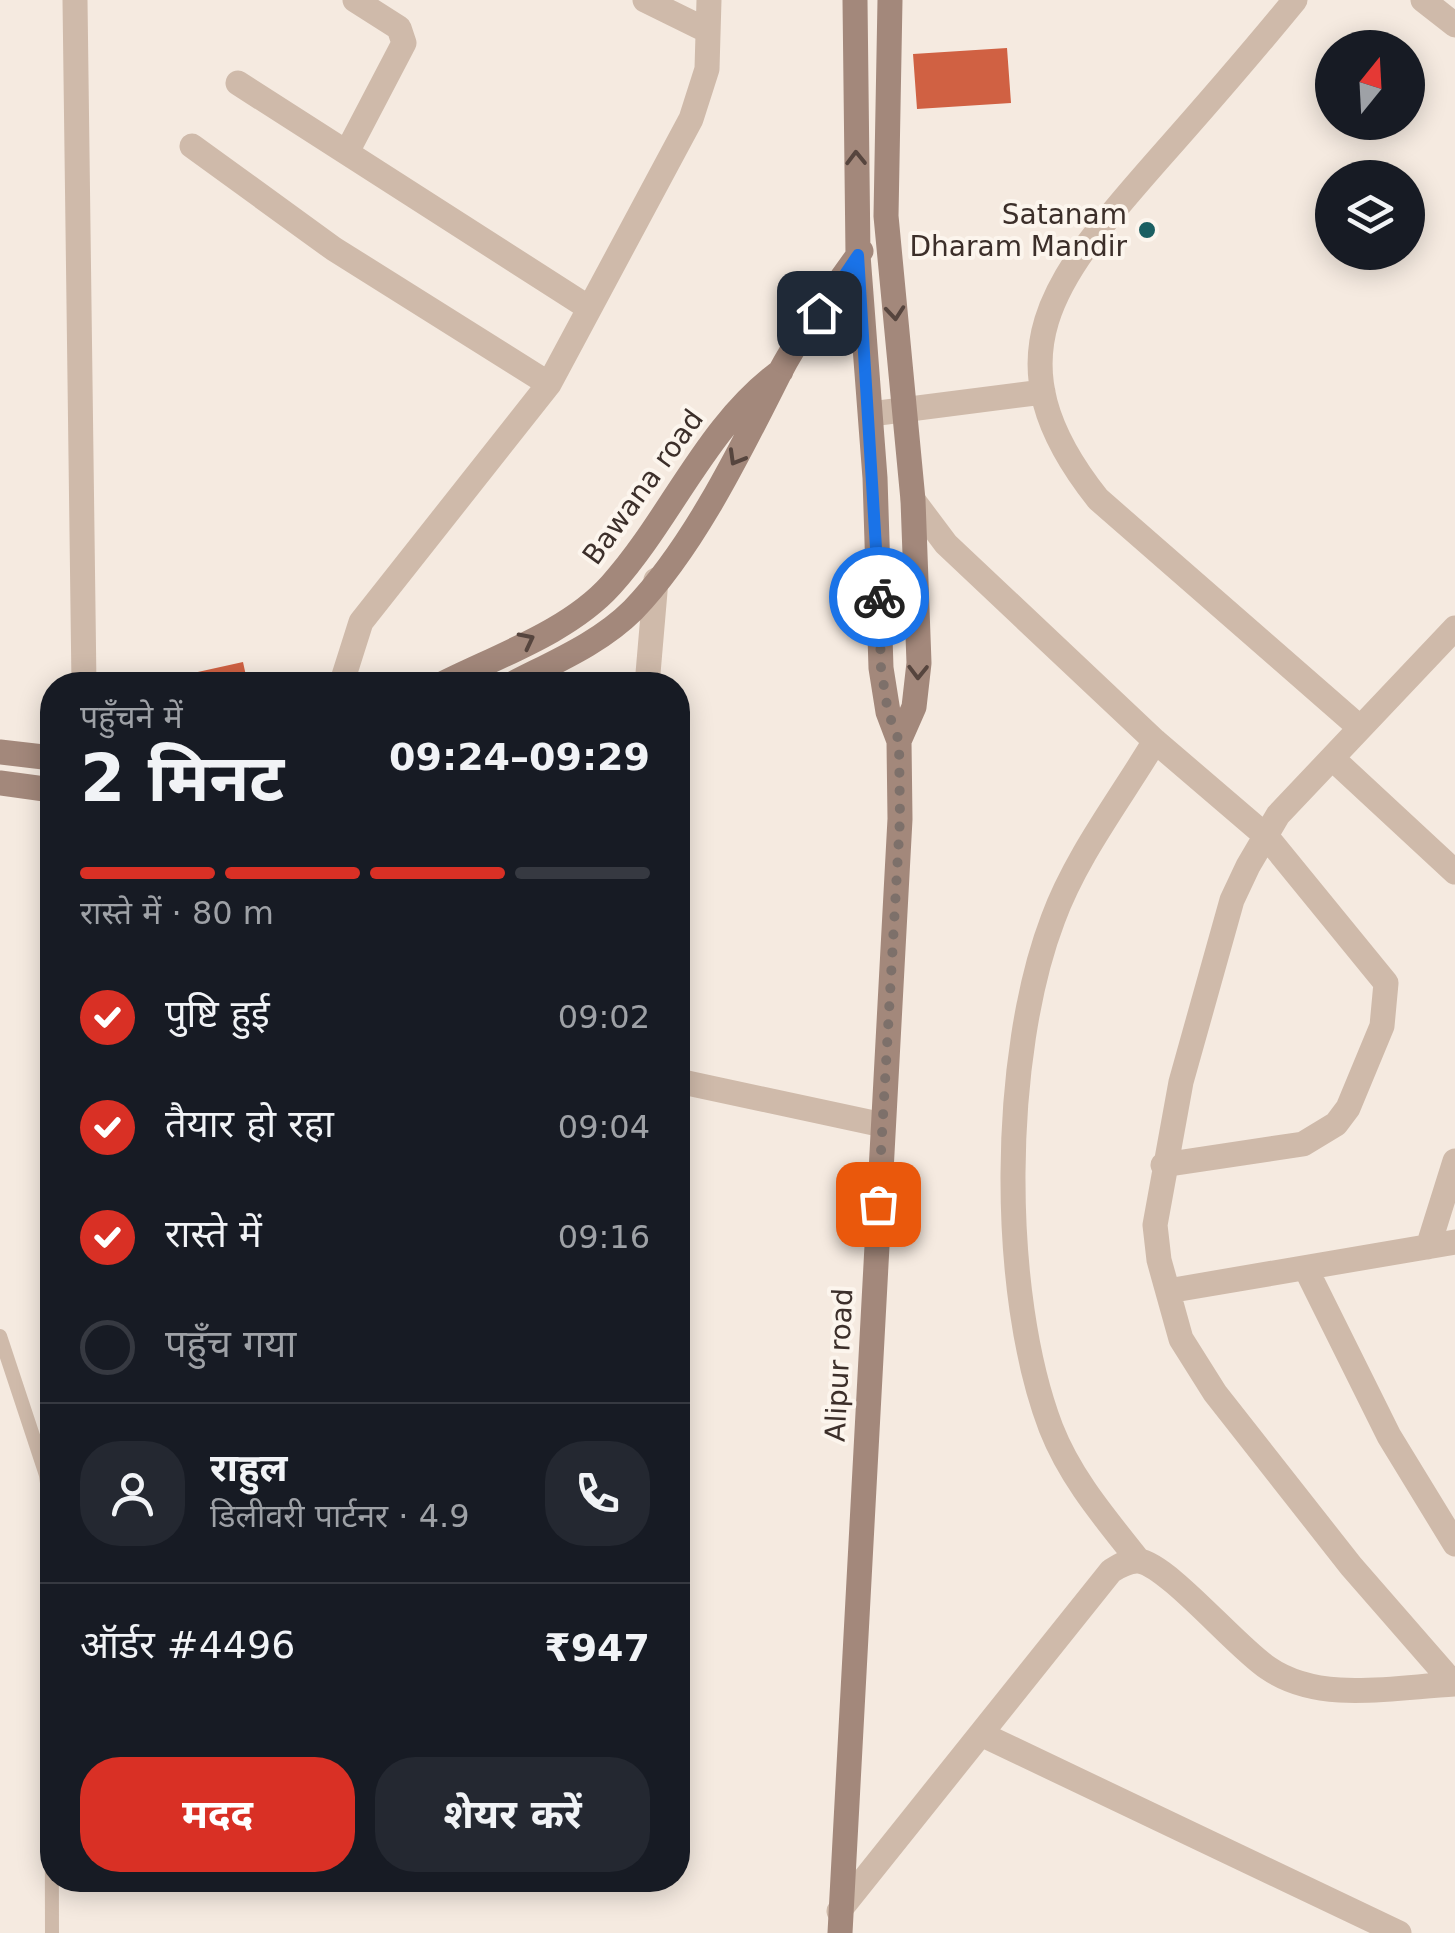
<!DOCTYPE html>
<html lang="hi">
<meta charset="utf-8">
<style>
body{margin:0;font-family:"DejaVu Sans","Noto Sans Devanagari",sans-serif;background:#242831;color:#f1f3f6;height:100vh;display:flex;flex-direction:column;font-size:38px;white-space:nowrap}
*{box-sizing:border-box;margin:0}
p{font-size:32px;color:#9ea1a6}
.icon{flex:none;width:55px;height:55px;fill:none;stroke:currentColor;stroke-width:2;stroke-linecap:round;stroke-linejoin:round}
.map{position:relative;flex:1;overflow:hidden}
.side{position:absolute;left:40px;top:672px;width:650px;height:1220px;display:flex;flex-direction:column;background:#171b24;border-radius:40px;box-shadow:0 5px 25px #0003}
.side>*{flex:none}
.needle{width:65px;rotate:18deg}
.tools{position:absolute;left:1315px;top:30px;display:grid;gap:20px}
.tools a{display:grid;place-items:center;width:110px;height:110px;border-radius:50%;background:#171b24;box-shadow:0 5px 25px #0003;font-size:50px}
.pin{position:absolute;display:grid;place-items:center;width:85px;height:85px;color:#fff;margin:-42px;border-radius:20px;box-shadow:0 5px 15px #0006}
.courier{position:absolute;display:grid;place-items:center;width:100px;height:100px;margin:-50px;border:8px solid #1a73e8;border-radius:50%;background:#fff;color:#222;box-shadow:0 2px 12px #0007}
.head em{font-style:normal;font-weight:700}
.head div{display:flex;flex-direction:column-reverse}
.head{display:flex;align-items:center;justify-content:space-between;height:170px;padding:0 40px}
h1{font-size:65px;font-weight:700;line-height:75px}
.bar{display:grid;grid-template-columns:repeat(4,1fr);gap:15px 10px;align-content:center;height:120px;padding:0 40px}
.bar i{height:12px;border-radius:8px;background:#363941}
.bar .current{background:#d93025}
.bar p{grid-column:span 4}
.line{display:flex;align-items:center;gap:25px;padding:0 40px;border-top:2px solid #363941}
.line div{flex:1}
.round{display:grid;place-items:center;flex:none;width:105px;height:105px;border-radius:40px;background:#242831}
ol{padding:0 40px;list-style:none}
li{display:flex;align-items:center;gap:30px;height:110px}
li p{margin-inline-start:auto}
li .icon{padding:10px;border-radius:50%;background:#d93025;color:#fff;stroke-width:4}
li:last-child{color:#9ea1a6}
li i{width:55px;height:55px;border:5px solid #363941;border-radius:50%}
.action{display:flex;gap:20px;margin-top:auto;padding:20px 40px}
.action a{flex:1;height:115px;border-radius:40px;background:#d93025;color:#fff;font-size:40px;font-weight:700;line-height:115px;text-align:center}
.action a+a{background:#242831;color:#f1f3f6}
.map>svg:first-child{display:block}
</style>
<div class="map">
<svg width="1455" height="1933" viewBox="0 0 1455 1933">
<rect width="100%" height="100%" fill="#f5eae0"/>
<path fill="#d06143" d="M1007 48 1011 103 917 109 913 54Z
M243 662 248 685H168L166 679Z"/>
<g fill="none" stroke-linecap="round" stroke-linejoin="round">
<path stroke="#cfbaaa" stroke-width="14" d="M0 1336 46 1475 51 1515 52 1933"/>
<path stroke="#cfbaaa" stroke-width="25" d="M75 0 84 685
M645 0 708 31
M1295 0C1250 55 1203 109 1156 162 1055 277 985 357 1098 499L1358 726
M1423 0 1455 25
M238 83 589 308
M192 146 334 249 549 384
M347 152 404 43 399 28 355 0
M871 414 1043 392
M913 500 946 544 1155 741 1266 836 1386 983 1382 1026 1348 1108 1336 1124 1303 1144 1163 1165
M341 685 361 622 549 384 691 119 707 69 709 0
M647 685 656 580
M1332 758 1455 872
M678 1081 883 1125
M1428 1247 1455 1161
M1306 1269 1389 1436 1455 1544
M1168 1291 1455 1242
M1139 1561C1106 1519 1071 1479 1051 1428 999 1292 1001 1055 1053 919 1076 856 1121 798 1155 741
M1454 1684 1351 1566 1215 1393 1181 1339 1159 1260 1155 1225 1181 1082 1232 900 1248 866 1278 815 1455 628
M983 1735 1399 1933
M839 1911 1111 1571C1119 1566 1128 1560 1139 1561 1168 1565 1237 1648 1268 1668 1320 1704 1396 1687 1455 1684"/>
<path stroke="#a3887b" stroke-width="25" d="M890 0 886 216 913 500 919 663 914 707 899 741
M440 685C495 657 569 632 611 585 672 517 706 426 781 371
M510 685C552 663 599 644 633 610 694 547 741 449 780 372 802 330 834 290 861 251
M0 752 52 758
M0 783 52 790
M840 1933 900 819 899 741 888 712 881 668 875 478 858 255 855 0"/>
</g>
<defs><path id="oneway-chevron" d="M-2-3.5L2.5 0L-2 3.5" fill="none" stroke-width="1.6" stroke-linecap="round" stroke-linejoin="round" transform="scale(2.5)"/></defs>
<g stroke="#56453e">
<use href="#oneway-chevron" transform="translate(856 158) rotate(-91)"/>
<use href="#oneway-chevron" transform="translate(895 313) rotate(85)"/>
<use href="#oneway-chevron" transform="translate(736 458) rotate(120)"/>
<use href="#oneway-chevron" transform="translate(527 640) rotate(-27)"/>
<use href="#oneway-chevron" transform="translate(918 672) rotate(91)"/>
</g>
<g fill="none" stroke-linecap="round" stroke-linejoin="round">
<path stroke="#7d706a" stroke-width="10" stroke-dasharray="0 18" d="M878 1204 900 819 899 741 888 712 881 668 879 597"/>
<path stroke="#1a73e8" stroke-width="12" d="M819 313 858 255 879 597"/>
</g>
<circle fill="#1b5f62" stroke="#fcf5ed" stroke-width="4" cx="1147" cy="230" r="10"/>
<g text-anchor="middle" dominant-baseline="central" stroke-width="8" stroke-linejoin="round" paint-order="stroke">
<g font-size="28" fill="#3c2f2a" stroke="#fcf5ed" text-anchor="end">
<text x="1127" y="214">Satanam<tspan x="1127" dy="32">Dharam Mandir</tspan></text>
</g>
<g font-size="28" fill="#3c2f2a" stroke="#fcf5ed">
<text transform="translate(643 487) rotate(-54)">Bawana road</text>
<text transform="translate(839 1365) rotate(-87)">Alipur road</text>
</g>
</g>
</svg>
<div class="tools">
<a><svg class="needle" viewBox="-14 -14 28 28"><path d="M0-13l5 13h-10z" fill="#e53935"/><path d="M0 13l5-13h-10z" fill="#9ea1a6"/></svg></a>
<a><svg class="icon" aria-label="layers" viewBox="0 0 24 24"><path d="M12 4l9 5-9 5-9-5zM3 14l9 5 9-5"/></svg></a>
</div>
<div class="pin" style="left:878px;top:1204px;background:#ea580c"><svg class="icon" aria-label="bag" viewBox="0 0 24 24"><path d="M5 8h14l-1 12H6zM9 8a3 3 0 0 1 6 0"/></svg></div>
<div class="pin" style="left:819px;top:313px;background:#1f2937"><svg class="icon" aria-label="home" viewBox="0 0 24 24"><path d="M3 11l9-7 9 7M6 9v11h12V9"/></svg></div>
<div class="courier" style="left:879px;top:597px"><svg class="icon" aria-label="bike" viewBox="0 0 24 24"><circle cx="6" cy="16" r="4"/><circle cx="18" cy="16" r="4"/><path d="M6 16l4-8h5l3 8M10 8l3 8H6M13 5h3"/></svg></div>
<section class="side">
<div class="head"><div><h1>2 मिनट</h1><p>पहुँचने में</p></div><em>09:24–09:29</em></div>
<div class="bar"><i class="current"></i><i class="current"></i><i class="current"></i><i></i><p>रास्ते में · 80 m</p></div>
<ol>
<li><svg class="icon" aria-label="check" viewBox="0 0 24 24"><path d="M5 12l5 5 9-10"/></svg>पुष्टि हुई<p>09:02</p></li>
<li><svg class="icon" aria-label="check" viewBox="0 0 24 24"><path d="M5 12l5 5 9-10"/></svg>तैयार हो रहा<p>09:04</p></li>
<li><svg class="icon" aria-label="check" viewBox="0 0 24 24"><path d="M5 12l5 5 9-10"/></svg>रास्ते में<p>09:16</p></li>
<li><i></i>पहुँच गया</li>
</ol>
<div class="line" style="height:180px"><a class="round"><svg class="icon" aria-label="person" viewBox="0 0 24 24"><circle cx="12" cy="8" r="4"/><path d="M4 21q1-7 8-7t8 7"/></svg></a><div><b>राहुल</b><p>डिलीवरी पार्टनर · 4.9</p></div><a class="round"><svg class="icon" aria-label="phone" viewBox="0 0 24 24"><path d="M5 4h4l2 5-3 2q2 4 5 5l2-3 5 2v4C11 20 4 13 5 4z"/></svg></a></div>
<div class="line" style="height:130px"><div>ऑर्डर #4496</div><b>₹947</b></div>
<div class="action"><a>मदद</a><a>शेयर करें</a></div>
</section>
</div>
